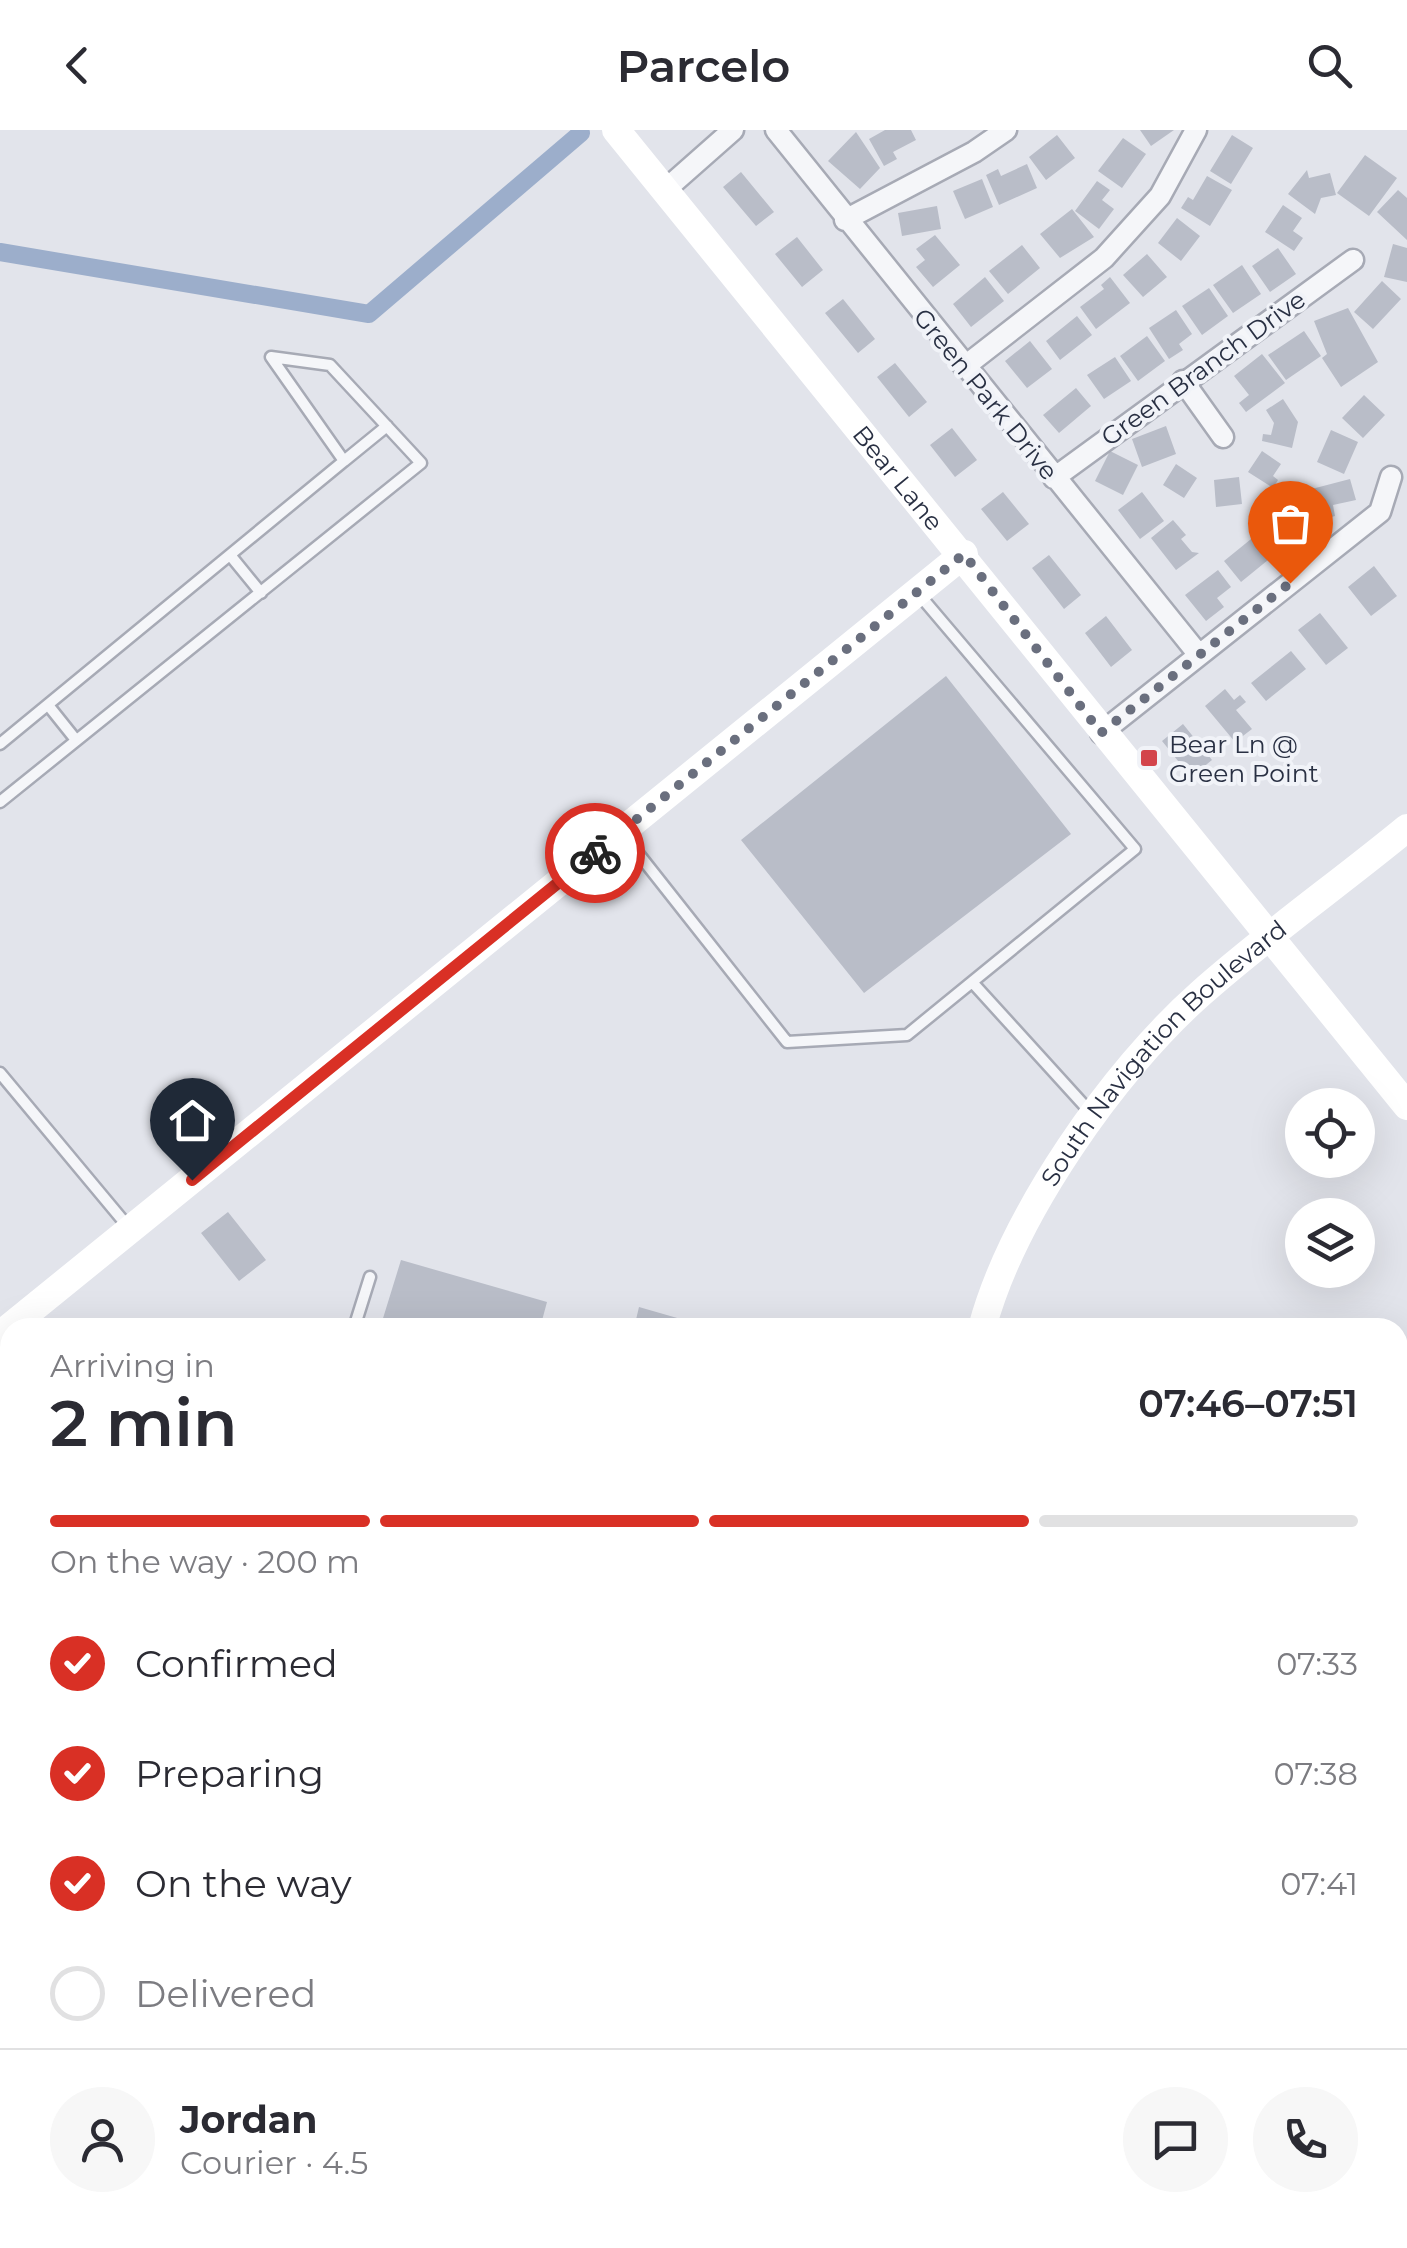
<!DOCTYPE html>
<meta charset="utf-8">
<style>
body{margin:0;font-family:Montserrat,sans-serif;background:#f7f7f7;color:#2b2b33;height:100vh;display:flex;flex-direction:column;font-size:38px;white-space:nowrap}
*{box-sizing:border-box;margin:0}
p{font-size:32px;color:#7c7c81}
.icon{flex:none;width:55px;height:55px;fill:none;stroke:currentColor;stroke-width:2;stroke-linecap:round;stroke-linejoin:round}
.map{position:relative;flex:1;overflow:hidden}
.side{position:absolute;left:0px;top:1188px;width:1408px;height:932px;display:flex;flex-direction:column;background:#fff;border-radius:30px 30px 0 0;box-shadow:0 10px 40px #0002}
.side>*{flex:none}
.fabs{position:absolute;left:1285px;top:958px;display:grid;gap:20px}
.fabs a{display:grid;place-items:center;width:90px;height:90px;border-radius:50%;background:#fff;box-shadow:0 10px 40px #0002;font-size:50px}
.pin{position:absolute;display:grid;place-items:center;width:85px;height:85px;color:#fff;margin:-102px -42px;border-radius:50% 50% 50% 0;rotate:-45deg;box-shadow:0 0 10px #0007}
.pin .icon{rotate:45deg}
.courier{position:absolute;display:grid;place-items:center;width:100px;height:100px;margin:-50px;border:8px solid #d93025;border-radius:50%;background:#fff;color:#222;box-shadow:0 2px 12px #0007}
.summary em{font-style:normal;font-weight:600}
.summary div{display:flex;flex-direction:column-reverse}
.summary{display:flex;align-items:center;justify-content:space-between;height:170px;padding:0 50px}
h1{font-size:65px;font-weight:600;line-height:75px}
.bar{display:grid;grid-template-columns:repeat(4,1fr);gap:15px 10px;align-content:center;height:120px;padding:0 50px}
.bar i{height:12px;border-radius:8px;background:#e1e1e2}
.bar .on{background:#d93025}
.bar p{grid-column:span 4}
.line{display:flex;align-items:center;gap:25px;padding:0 50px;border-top:2px solid #e1e1e2}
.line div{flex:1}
.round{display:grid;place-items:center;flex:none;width:105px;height:105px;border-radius:52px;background:#f7f7f7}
ol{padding:0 50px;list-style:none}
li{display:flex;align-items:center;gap:30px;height:110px}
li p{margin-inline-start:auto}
li .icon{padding:10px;border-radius:50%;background:#d93025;color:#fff;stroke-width:4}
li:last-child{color:#7c7c81}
li i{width:55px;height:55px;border:5px solid #e1e1e2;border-radius:50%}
header{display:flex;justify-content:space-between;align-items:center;height:130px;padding:0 50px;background:#fff;font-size:45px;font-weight:600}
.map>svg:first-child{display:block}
</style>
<header><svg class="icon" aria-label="back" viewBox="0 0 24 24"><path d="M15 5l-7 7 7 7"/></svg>Parcelo<svg class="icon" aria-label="search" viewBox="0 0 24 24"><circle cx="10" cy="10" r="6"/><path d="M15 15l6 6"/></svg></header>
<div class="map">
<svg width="1407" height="2118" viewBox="0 0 1407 2118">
<rect width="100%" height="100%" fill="#e2e4eb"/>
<path fill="#c5d5c2" d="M1398 1667 1407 1668V2118H1051L1045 2110H1398Z"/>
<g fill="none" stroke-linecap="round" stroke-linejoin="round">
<path stroke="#9caecb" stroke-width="18" d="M0 122 369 184 581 3"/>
</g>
<path fill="#b9bdc8" d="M885 0H911L916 10 893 22 897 29 884 36 869 9Z
M1140 0H1174L1151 16Z
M856 2 880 38 860 59 828 31Z
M1057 5 1075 28 1046 50 1029 27Z
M1232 5 1253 18 1231 54 1210 41Z
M1123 8 1146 24 1122 58 1098 41Z
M1365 25 1397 48 1369 86 1337 63Z
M1027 34 1037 58 999 75 986 45 998 39 1001 46Z
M1307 40 1309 48 1330 43 1336 65 1321 68 1315 84 1288 64Z
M741 42 774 82 756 96 723 57Z
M1207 46 1232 60 1210 96 1181 78 1188 67 1193 70Z
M982 49 993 77 965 89 953 61Z
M1097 51 1110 60 1102 70 1114 79 1099 99 1075 81Z
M1398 60 1407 68V110L1377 82Z
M1283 75 1302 88 1293 101 1303 108 1294 121 1265 102Z
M937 76 941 99 902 106 898 83Z
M1072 79 1094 107 1060 128 1040 104Z
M1177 88 1200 106 1181 131 1158 113Z
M935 105 960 135 933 157 916 137 925 130 916 119Z
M797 107 823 140 802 157 775 124Z
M1393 114 1407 118V152L1384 147Z
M1022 115 1040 138 1008 164 989 141Z
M1278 118 1296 144 1270 162 1252 136Z
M1147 124 1167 147 1143 167 1123 145Z
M1242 135 1261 164 1233 183 1213 155Z
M985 147 1004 171 971 197 953 174Z
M1110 147 1130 173 1096 199 1080 177 1104 159 1101 155Z
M1382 151 1401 169 1373 199 1354 182Z
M1209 158 1228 186 1202 205 1182 176Z
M843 169 875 209 858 223 825 183Z
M1348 178 1378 232 1341 257 1322 228 1327 224 1314 191Z
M1176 180 1192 204 1179 214 1183 220 1169 229 1149 198Z
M1077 186 1092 205 1060 230 1046 211Z
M1304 201 1321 226 1286 250 1268 225Z
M1147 206 1165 231 1138 251 1120 226Z
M1030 211 1052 239 1027 258 1005 231Z
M1262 224 1285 253 1246 282 1239 273 1249 265 1234 246Z
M1115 227 1131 251 1104 269 1087 245Z
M895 233 927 272 909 287 877 247Z
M1076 258 1091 276 1059 303 1043 285Z
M1364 265 1385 285 1363 308 1342 288Z
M1283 269 1298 292 1292 318 1262 311 1263 304 1271 305 1274 293 1266 280Z
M1166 296 1176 324 1142 337 1132 309Z
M952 298 977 330 955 347 930 315Z
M1331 300 1358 312 1344 344 1317 332Z
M1110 321 1138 335 1123 365 1095 351Z
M1262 321 1281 334 1273 346 1278 350 1273 358 1248 342Z
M1176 334 1197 348 1184 368 1163 355Z
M1239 347 1242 374 1216 377 1214 350Z
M1350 349 1356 370 1333 375 1335 386 1313 392 1304 361Z
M1003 362 1029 394 1007 411 981 379Z
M1142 362 1164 391 1140 409 1118 380Z
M1287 372 1308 396 1278 421 1258 397Z
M1173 390 1186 405 1181 409 1192 422 1199 423 1176 440 1151 408Z
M1256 405 1273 426 1241 452 1224 431Z
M1049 425 1081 465 1064 479 1032 438Z
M1374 436 1397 466 1371 486 1348 457Z
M1218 440 1231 457 1217 468 1224 477 1206 491 1185 465Z
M1320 483 1348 518 1326 535 1298 500Z
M1106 486 1132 520 1111 537 1085 503Z
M1291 521 1306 539 1266 571 1251 553Z
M946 546 1071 704 864 863 741 710Z
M1225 559 1234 570 1240 565 1246 572 1236 580 1252 599 1235 612 1205 576Z
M1183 594 1212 630 1191 647 1162 611Z
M228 1082 266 1130 239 1151 201 1103Z
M401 1130 547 1172 540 1198H380Z
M639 1177 705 1196 704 1198H634Z
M10 2051V2092L0 2100V2059Z
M146 2110H192L196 2115 152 2118Z
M278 2110H306L312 2118H268Z
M652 2110H685L692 2118H659Z"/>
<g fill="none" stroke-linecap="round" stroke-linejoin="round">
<g stroke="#a7aab5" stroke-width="15">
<path id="lane" d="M344 331 387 296
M230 425 261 463
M48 575 76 610
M0 614 344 331 271 227 330 235 421 333 0 672
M622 703 787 912 907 905 1135 719 917 462
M972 852 1092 984
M0 943 130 1099
M354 1198 370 1147"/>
</g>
<g stroke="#a7aab5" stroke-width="25">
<path id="street" d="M776 0 1199 525
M665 60 733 0
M845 90 974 22 1006 0
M964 237 1104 128 1160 66 1196 0
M1183 251 1223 307
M1054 348 1353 130
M1101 603 1380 382 1391 347
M0 1840 10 1852
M0 1874 10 1866
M0 1973 10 1985
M28 2118 38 2110
M410 2118 420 2110
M836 2118 846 2110"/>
</g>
<use href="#lane" stroke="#f5f6f9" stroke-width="10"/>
<use href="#street" stroke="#f5f6f9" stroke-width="20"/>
<g stroke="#fff" stroke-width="28">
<path id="s1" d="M616 0 1407 976"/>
<path id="s2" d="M982 1198C1012 1086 1113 941 1200 864 1265 806 1339 754 1407 698"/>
<path d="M0 1205 964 424"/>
<path d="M0 1286 10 1289"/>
<path d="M1398 1631 1407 1632"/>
<path d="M1003 2110 1009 2118"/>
</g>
</g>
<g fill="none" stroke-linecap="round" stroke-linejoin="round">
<path stroke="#6a6f7e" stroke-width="10" stroke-dasharray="0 18" d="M595 723 964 424 1101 603 1290 453"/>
<path stroke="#d93025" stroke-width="12" d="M192 1050 595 723"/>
</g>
<rect fill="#d3444b" stroke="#f1f3f8" stroke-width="4" x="1139" y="618" width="20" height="20" rx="5"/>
<g text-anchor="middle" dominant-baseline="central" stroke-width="8" stroke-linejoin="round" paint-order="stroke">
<g font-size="25" fill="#293043" stroke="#f1f3f8">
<text transform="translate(1203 238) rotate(-36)">Green Branch Drive</text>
<text transform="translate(986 264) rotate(51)">Green Park Drive</text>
<text stroke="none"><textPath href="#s1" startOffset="448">Bear Lane</textPath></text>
<text stroke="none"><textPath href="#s2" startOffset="335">South Navigation Boulevard</textPath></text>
</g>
<g font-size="25" fill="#293043" stroke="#f1f3f8" text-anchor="start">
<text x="1169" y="614">Bear Ln @<tspan x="1169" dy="29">Green Point</tspan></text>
</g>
</g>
</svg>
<div class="fabs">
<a><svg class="icon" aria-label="locate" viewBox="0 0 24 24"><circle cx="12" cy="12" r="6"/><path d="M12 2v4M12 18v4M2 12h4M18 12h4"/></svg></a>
<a><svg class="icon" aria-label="layers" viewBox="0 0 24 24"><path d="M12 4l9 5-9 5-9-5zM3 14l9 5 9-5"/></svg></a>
</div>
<div class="pin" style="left:1290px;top:453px;background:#ea580c"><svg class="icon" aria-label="bag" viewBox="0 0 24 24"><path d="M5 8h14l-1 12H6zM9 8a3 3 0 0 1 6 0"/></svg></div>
<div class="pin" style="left:192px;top:1050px;background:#1f2937"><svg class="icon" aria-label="home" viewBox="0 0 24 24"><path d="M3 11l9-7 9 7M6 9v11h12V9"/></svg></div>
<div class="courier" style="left:595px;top:723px"><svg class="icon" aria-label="bike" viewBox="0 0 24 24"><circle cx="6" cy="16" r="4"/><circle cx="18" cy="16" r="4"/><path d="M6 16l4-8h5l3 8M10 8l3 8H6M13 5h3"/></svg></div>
<section class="side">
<div class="summary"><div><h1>2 min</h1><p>Arriving in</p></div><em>07:46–07:51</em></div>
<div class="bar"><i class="on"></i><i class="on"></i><i class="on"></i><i></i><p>On the way · 200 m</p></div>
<ol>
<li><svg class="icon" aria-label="check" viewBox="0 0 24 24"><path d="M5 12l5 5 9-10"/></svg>Confirmed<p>07:33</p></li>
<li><svg class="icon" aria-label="check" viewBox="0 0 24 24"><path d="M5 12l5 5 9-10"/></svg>Preparing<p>07:38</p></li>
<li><svg class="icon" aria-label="check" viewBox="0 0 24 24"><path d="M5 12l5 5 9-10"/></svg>On the way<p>07:41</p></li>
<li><i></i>Delivered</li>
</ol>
<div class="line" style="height:180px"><a class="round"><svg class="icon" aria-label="person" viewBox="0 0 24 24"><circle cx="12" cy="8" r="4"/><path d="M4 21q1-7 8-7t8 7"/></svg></a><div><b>Jordan</b><p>Courier · 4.5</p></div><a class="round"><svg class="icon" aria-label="chat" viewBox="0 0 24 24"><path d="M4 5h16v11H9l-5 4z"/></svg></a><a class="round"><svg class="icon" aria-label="phone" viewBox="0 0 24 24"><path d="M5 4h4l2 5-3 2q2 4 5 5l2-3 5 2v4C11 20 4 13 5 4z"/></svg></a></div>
</section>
</div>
